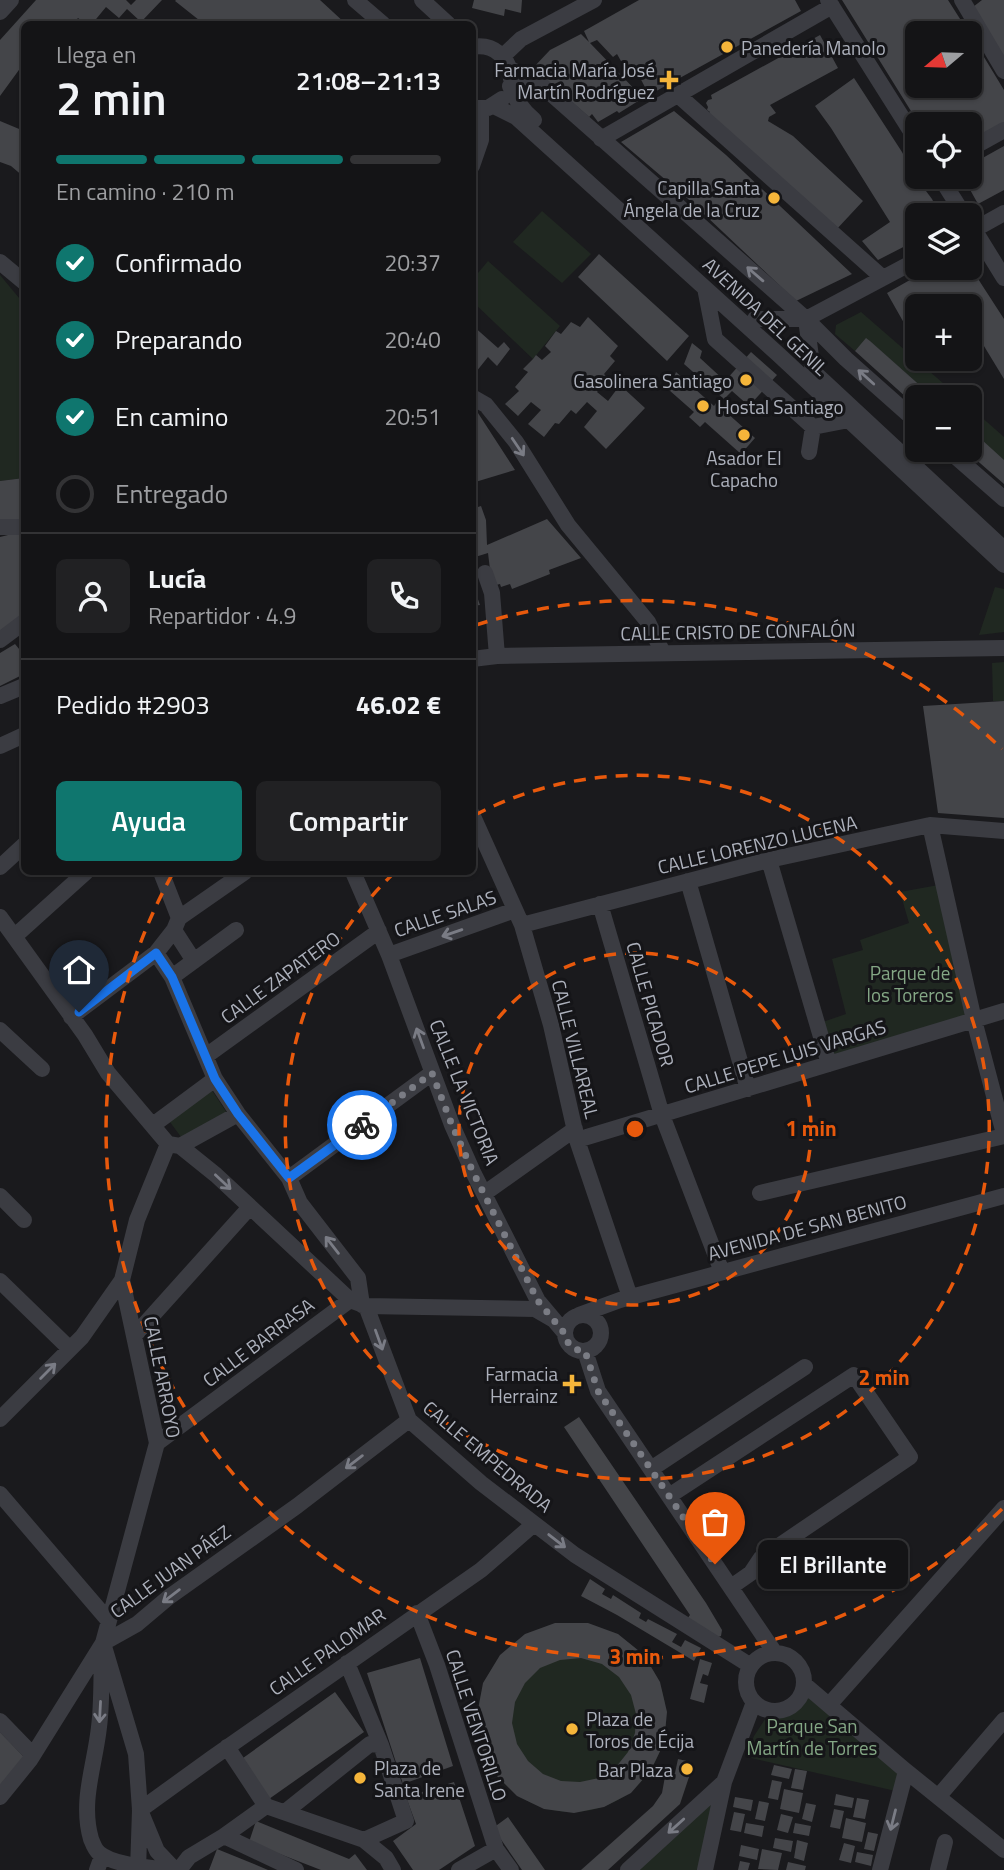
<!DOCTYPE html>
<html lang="es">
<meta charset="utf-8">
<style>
body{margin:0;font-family:"Titillium Web",sans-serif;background:#212123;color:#f1f3f6;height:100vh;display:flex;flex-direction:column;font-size:26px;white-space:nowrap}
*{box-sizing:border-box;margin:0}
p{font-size:23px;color:#9d9ea1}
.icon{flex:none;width:38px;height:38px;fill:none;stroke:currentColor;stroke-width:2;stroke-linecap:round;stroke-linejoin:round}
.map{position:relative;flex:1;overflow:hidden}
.details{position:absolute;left:21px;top:21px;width:455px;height:854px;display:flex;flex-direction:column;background:#141416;border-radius:10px;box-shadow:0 2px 5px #0004,0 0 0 2px #333335}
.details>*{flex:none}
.needle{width:46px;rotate:251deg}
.fabs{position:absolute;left:905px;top:21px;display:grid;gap:14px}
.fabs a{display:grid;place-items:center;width:77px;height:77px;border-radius:10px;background:#141416;box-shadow:0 2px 5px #0004,0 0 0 2px #333335;font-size:35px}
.pin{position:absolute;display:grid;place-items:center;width:60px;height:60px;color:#fff;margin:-72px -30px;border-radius:50% 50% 50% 0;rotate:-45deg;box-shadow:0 0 7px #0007}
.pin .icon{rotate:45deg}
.courier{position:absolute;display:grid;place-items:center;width:70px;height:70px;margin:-35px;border:5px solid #1a73e8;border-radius:50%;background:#fff;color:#222;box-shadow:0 2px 9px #0007}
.bubble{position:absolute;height:49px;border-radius:10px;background:#141416;box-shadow:0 2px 5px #0004,0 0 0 2px #333335;font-size:23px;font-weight:600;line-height:49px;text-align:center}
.headline em{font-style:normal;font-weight:600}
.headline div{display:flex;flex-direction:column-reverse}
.headline{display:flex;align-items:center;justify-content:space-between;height:119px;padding:0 35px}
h1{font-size:46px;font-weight:600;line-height:52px}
.bar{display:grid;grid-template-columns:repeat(4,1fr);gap:10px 7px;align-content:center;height:84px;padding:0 35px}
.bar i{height:9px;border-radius:5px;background:#333335}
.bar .current{background:#0f766e}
.bar p{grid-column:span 4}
.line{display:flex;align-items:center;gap:18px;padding:0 35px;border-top:2px solid #333335}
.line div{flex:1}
.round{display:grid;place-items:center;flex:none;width:74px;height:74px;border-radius:10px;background:#212123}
ol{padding:0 35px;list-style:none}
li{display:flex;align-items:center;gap:21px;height:77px}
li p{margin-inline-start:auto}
li .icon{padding:7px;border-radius:50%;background:#0f766e;color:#fff;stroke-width:4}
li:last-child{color:#9d9ea1}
li i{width:38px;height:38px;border:4px solid #333335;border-radius:50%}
.button{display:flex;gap:14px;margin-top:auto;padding:14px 35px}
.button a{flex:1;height:80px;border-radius:10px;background:#0f766e;color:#fff;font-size:28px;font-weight:600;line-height:80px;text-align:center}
.button a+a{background:#212123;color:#f1f3f6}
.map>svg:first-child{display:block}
</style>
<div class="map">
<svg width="1004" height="1870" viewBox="0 0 1004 1870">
<rect width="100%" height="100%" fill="#1a1a1d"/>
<path fill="#202821" d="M542 211 591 254 562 283 513 242Z
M488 261 560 326 533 359 473 302V279Z
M0 275 24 304V478L0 481Z
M861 312 959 397H933L867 339 855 351 835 334 836 325Z
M970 407 1004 437V461L970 430Z
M995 587 1004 589V632L979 635Z
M1004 662V701H993L992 663Z
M944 884 974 1020 829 1064 817 1024 846 1014 832 959 863 950 860 940 909 923 900 892Z
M209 1086 229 1116 184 1141 167 1118Z
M478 1718a94 94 0 1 1 188 0a94 94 0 1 1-188 0Z
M804 1684 906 1771 900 1792 747 1757 754 1736 771 1710C789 1710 800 1702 804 1684Z
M724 1782 705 1870H628Z"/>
<path fill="#444549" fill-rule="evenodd" d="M36 0H126L131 5 136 0H162L141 22 127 9 119 18 106 7 92 24H86L78 18 73 24H24V63L0 96V40Z
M176 0H320L346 24H204L175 1Z
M474 0H522L521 13 505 9 504 16 472 8Z
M639 0H795L801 11 649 95 634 66 626 70 617 54 613 57 597 40 590 43 643 98 619 113 617 111 598 122 592 114 589 117 533 68 550 50 581 34 589 42 584 31Z
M842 0H948L969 33H917V86H970V34L1004 90V124L970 143V124H919Z
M982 0H1004V60L973 7Z
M820 35 838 68 770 105 776 113 769 117 768 121 793 136 863 201 835 231 707 116 710 112 707 110 708 107 706 103 708 100 712 99 711 95Z
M854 78 902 152 914 175 932 199 940 215H917V240L878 260 862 241 890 222 831 128 815 106Z
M674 111 726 155 852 274 796 301 687 198 621 142Z
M0 121 24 131V177L11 166 0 162Z
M1004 146V190L978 204 963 177H970V165Z
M599 254 689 336 667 361 578 277Z
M931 268H971L1004 319V379L970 323V306H959L955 300H936L939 306H917V346L887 293Z
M588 317 618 346 610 356 615 361 604 374 608 378 597 392 608 401 620 385 645 408 606 449 584 427 597 411 587 402 576 414 571 410 559 424 555 423 544 437 528 424 541 410 531 402 518 416 505 404 519 391 515 387 528 372 523 369 533 359 536 355 542 360 551 352 545 346 556 331 561 334 571 322 580 327Z
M472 325 498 348 504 342 510 349 497 366 488 357 472 377Z
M866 338 870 341 933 397H917V407L855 351Z
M692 343 702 351 700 358 725 381 751 352 777 375 749 406 732 391 724 399 684 364Z
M676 372 714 406 716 403 755 438 741 454 705 422 700 427 689 417 694 412 669 390Z
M472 410 478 413 515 470 472 483Z
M970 429 1004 460V484L965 450H970Z
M24 478V521H0V481Z
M481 506 486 520 487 545 547 519 581 558 549 570 550 574 512 589 510 584 501 587 500 584 492 586 488 553 472 558V538L477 536 472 522V509Z
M20 532H24V621L0 640V537Z
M472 585H473L480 605 472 606Z
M15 644 24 655V674L0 686V653Z
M1004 701V818L938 813 923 706Z
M579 1417 706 1603 722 1630 721 1636 718 1637 687 1619 690 1615 564 1427Z
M590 1579 605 1589 602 1594 611 1599 613 1595 641 1613 639 1618 646 1622 648 1619 677 1634 672 1642 681 1647 685 1640 701 1648 694 1661 617 1615 581 1596Z
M555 1623H588L618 1634 644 1655 660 1682 667 1712 664 1743 651 1770 631 1793 604 1807 574 1813 544 1809 517 1796 495 1774 481 1747 477 1715 483 1683 500 1655 525 1634ZM581 1658 602 1664 619 1677 631 1695 636 1714 635 1733 628 1752 616 1767 599 1778 580 1782 561 1781 543 1774 528 1761 517 1744 512 1723 515 1702 525 1683 540 1668 560 1660Z
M420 1658 453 1766 403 1784 367 1673Z
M700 1659 712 1663 708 1676 703 1674 700 1683 708 1685 704 1703 690 1699Z
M335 1692 364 1732 269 1799 243 1758Z
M0 1732 25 1758 0 1785Z
M678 1759 691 1762 689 1777 680 1804 608 1870H581L653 1806 662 1793 666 1771 675 1773Z
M774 1765 792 1769 789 1779 771 1775Z
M795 1769 807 1771 803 1790 791 1788Z
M772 1780 782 1782 778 1800 768 1798Z
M454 1782 475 1846 439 1870H413L393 1841 416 1824 406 1797Z
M784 1789 803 1793 799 1813 780 1809Z
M836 1794 854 1798 852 1808 834 1805Z
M735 1797 753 1800 751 1811 733 1807Z
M857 1798 869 1800 865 1819 853 1817Z
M759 1801 769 1803 765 1821 755 1819Z
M806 1803 816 1805 812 1822 802 1819Z
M834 1809 844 1811 840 1829 830 1827Z
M734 1812 745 1814 741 1832 730 1830Z
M781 1814 793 1817 788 1833 777 1830Z
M508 1817 545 1870H522L493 1828Z
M846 1818 866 1823 862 1842 842 1838Z
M256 1821 349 1859 355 1854 367 1870H321L249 1842Z
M746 1823 764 1826 762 1837 744 1833Z
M795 1823 811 1826 809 1836 793 1833Z
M868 1832 878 1834 874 1851 864 1849Z
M775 1838 793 1841 791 1852 773 1848Z
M797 1840 808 1843 804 1861 794 1858Z
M844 1843 855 1846 851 1863 839 1860Z
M741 1845 759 1849 757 1860 739 1856Z
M217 1849 254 1864 268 1870H209Z
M762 1849 782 1853 778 1870 758 1869Z
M857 1852 873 1855 871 1866 855 1862Z
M740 1861 750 1863 748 1870H738Z
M788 1862 806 1866 805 1870H786Z"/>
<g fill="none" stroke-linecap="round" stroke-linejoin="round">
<path stroke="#3b3c42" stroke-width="16" d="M355 0 383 24
M422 0 448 24
M828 0 917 141
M962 0 1004 71
M0 12 11 0
M472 47C494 43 510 58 511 79
M503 56 521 39 594 0
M510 69 539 83 806 319 846 359 917 422
M510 86C516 100 522 110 534 120
M678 95 883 278
M494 106 516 117 779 355 1004 565
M472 108H488L502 99
M601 139 832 6
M970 149 1004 130
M472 166 481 140V109
M940 177 964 215
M970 223 1004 278
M970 232 1004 213
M0 262 24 282
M705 288 715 339 813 427 849 420
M755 319H806L917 260
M806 319 813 372
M816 374 1004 549
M472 397 486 405 516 442 568 525 648 622 663 653
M948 450 1004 499
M809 452 813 427
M0 527H24
M485 573 492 593 497 656
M0 640 24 622
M472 659 497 656 1004 648
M0 696 24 686
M0 746 24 735
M472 814 522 925 551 1025 577 1140 630 1297
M930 825 974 1020 1004 1134
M769 860 829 1064
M0 867 24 845
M161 872 179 918
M353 872 389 955 452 1125 473 1172 538 1301 554 1320
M688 881 748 1089
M600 904 662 1115 722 1272
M0 917 85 1035 108 1073 168 1144
M522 925 769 860 930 825 1004 831
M174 930 194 961
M15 936 86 872
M156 953 172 977 236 930
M389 955 515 910
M71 1017 156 953 174 930 179 918 245 872
M0 1030 42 1069
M206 1056 379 931
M215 1079 238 1114 289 1178 300 1203 358 1278 362 1305
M153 1125 215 1079 172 977
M577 1140 1004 1011
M168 1144 180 1146 216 1175 350 1300 366 1306 409 1420 481 1483 575 1555 751 1666
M180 1146 238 1114
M289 1178 432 1073
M485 1193 575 1129
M760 1193 1004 1136
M0 1196 24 1220
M0 1281 70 1349
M366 1306 535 1309 554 1320 565 1333
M565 1333a18 18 0 1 1 36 0a18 18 0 1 1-36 0Z
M579 1315 620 1300 1004 1196
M134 1336 250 1207
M585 1351 598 1391 775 1653
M0 1419 82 1337 122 1280
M157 1443 350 1300
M651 1469 805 1367
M0 1494 108 1620
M669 1496 854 1375 910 1457 761 1558 751 1573 731 1587
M417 1613 437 1665 496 1849 511 1870
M746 1682a29 29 0 1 1 58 0a29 29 0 1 1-58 0Z
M102 1656C101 1680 102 1704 99 1727 95 1765 80 1801 91 1839 93 1844 95 1850 99 1853 113 1865 148 1867 166 1870
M347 1663 381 1745
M804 1684 906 1771 1004 1850
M829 1705 1004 1508
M0 1721 33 1755
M227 1747 266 1806
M0 1797 30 1760 103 1643 137 1624 169 1597 297 1506 409 1420
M938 1797 1004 1720
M285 1812 370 1744 381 1745 406 1821 364 1840
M224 1836 266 1806 364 1840 386 1858 393 1870
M97 1870 101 1859
M138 1870 140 1810 136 1754 103 1643 157 1443 122 1280 137 1220 168 1144
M175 1870 157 1851 140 1810 212 1758 481 1570 534 1524
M179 1870 189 1857 224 1836 296 1870
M459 1870 496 1849
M628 1870 724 1782
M705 1870 724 1782 754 1702
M880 1870 906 1771
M938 1870 945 1842"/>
</g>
<defs><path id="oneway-shaft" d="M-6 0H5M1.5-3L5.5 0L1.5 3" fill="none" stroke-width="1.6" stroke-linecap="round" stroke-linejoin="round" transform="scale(1.75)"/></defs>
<g stroke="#7a7c85">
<use href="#oneway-shaft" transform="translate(755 274) rotate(-139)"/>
<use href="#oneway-shaft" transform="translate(866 377) rotate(-138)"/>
<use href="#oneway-shaft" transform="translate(518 447) rotate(56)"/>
<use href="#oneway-shaft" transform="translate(452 933) rotate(161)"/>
<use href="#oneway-shaft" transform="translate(420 1038) rotate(-110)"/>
<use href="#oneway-shaft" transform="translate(223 1182) rotate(43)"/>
<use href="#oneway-shaft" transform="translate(332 1245) rotate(-128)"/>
<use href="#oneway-shaft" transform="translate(379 1340) rotate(70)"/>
<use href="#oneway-shaft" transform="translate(48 1371) rotate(-45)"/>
<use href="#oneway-shaft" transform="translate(354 1462) rotate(143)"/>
<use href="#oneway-shaft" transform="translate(557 1541) rotate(38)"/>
<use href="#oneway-shaft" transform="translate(171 1596) rotate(143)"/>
<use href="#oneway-shaft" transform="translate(100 1712) rotate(93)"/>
<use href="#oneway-shaft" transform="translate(893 1820) rotate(104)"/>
<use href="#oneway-shaft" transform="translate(676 1826) rotate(138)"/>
</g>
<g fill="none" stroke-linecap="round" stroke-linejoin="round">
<path stroke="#7a7c84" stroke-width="7" stroke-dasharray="0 12.6" d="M362 1125 432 1073 452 1125 473 1172 538 1301 565 1334 569 1345 574 1349 585 1351 598 1391 715 1564"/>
<path stroke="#1a73e8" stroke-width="9" d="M79 1012 156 953 172 977 215 1079 238 1114 289 1178 362 1125"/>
</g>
<g fill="none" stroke="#e8590c" stroke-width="3.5" stroke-dasharray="12 9">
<circle cx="635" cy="1129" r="176"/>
<path d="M475 815A352 352 0 1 1 395 872"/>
<path d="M1002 1509A528 528 0 0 1 173 873M476 625A528 528 0 0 1 1002 749"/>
</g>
<g fill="#f5b53a" stroke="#151518" stroke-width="2.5">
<circle cx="727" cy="47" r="7"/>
<path d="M665.5 69.5h7v7h7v7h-7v7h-7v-7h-7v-7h7z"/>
<circle cx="774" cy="198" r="7"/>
<circle cx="746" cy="380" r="7"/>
<circle cx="703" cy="406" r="7"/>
<circle cx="744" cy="435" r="7"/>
<path d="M568.5 1373.5h7v7h7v7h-7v7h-7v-7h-7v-7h7z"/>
<circle cx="572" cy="1729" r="7"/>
<circle cx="687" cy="1769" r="7"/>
<circle cx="360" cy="1778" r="7"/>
</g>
<g text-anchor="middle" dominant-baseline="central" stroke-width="6" stroke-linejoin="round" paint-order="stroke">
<g font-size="19" fill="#adb1bc" stroke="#151518" text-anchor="end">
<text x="741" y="47" text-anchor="start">Panedería Manolo</text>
<text x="655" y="69">Farmacia María José<tspan x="655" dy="22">Martín Rodríguez</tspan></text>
<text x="760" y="187">Capilla Santa<tspan x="760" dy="22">Ángela de la Cruz</tspan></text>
<text x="732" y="380">Gasolinera Santiago</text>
<text x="717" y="406" text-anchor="start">Hostal Santiago</text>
<text x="744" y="457" text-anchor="middle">Asador El<tspan x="744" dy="22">Capacho</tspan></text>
<text x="558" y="1373">Farmacia<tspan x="558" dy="22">Herrainz</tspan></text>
<text x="586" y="1718" text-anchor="start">Plaza de<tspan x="586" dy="22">Toros de Écija</tspan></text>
<text x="374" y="1767" text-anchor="start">Plaza de<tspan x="374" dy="22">Santa Irene</tspan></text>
<text x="673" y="1769">Bar Plaza</text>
</g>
<g font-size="19" fill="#adb1bc" stroke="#151518">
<text transform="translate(766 316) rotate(43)">AVENIDA DEL GENIL</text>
<text transform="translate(738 631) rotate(-1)">CALLE CRISTO DE CONFALÓN</text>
<text transform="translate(757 844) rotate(-13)">CALLE LORENZO LUCENA</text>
<text transform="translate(445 913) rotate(-19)">CALLE SALAS</text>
<text transform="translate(280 977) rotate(-36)">CALLE ZAPATERO</text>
<text transform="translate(651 1004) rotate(74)">CALLE PICADOR</text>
<text transform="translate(576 1049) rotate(76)">CALLE VILLAREAL</text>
<text transform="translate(785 1056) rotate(-17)">CALLE PEPE LUIS VARGAS</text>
<text transform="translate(465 1092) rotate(68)">CALLE LA VICTORIA</text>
<text transform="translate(807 1227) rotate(-15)">AVENIDA DE SAN BENITO</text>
<text transform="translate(258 1342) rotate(-37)">CALLE BARRASA</text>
<text transform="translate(163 1377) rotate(79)">CALLE ARROYO</text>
<text transform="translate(488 1456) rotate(40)">CALLE EMPEDRADA</text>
<text transform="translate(170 1571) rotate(-36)">CALLE JUAN PÁEZ</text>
<text transform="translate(327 1651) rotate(-35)">CALLE PALOMAR</text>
<text transform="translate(477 1725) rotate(72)">CALLE VENTORILLO</text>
</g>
<g font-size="19" fill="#84a785" stroke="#151518">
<text x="910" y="972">Parque de<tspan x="910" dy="22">los Toreros</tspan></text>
<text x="812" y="1725">Parque San<tspan x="812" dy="22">Martín de Torres</tspan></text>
</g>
</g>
<circle cx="635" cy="1129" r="10" fill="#e8590c" stroke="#151518" stroke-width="3.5"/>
<g font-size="21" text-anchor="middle" font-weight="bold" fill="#e8590c" stroke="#151518" stroke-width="6" stroke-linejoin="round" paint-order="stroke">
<text x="811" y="1136">1 min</text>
<text x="884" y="1385">2 min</text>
<text x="635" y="1664">3 min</text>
</g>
</svg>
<div class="fabs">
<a><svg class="needle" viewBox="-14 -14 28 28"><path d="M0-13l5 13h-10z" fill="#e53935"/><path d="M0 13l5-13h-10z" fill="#9d9ea1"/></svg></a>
<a><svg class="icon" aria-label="locate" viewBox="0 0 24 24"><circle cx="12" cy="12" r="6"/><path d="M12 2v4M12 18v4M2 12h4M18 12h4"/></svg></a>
<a><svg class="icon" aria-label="layers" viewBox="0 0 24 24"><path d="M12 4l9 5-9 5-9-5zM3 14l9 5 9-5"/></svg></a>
<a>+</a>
<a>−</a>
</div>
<div class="pin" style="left:715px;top:1564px;background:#ea580c"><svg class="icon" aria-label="bag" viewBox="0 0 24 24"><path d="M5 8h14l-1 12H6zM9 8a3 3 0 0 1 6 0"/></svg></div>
<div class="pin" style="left:79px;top:1012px;background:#1f2937"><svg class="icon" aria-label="home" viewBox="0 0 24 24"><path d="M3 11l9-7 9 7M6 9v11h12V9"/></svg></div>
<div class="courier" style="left:362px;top:1125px"><svg class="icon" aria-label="bike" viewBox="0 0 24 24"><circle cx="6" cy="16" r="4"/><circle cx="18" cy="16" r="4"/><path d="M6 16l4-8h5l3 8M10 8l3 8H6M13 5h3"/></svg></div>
<div class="bubble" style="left:758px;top:1540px;width:150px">El Brillante</div>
<section class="details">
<div class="headline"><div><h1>2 min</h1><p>Llega en</p></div><em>21:08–21:13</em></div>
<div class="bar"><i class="current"></i><i class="current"></i><i class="current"></i><i></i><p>En camino · 210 m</p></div>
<ol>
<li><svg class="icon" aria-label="check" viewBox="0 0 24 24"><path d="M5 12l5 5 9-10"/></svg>Confirmado<p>20:37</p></li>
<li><svg class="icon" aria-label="check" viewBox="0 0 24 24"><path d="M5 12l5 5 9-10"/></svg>Preparando<p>20:40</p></li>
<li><svg class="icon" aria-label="check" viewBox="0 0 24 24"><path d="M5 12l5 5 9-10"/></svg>En camino<p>20:51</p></li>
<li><i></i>Entregado</li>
</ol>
<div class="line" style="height:126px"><a class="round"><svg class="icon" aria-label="person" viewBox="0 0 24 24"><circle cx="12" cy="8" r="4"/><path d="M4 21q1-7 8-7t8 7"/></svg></a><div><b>Lucía</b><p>Repartidor · 4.9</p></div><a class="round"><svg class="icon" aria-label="phone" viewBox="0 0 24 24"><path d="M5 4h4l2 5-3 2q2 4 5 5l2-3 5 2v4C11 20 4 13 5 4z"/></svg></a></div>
<div class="line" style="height:91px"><div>Pedido #2903</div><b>46.02 €</b></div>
<div class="button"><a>Ayuda</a><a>Compartir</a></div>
</section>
</div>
